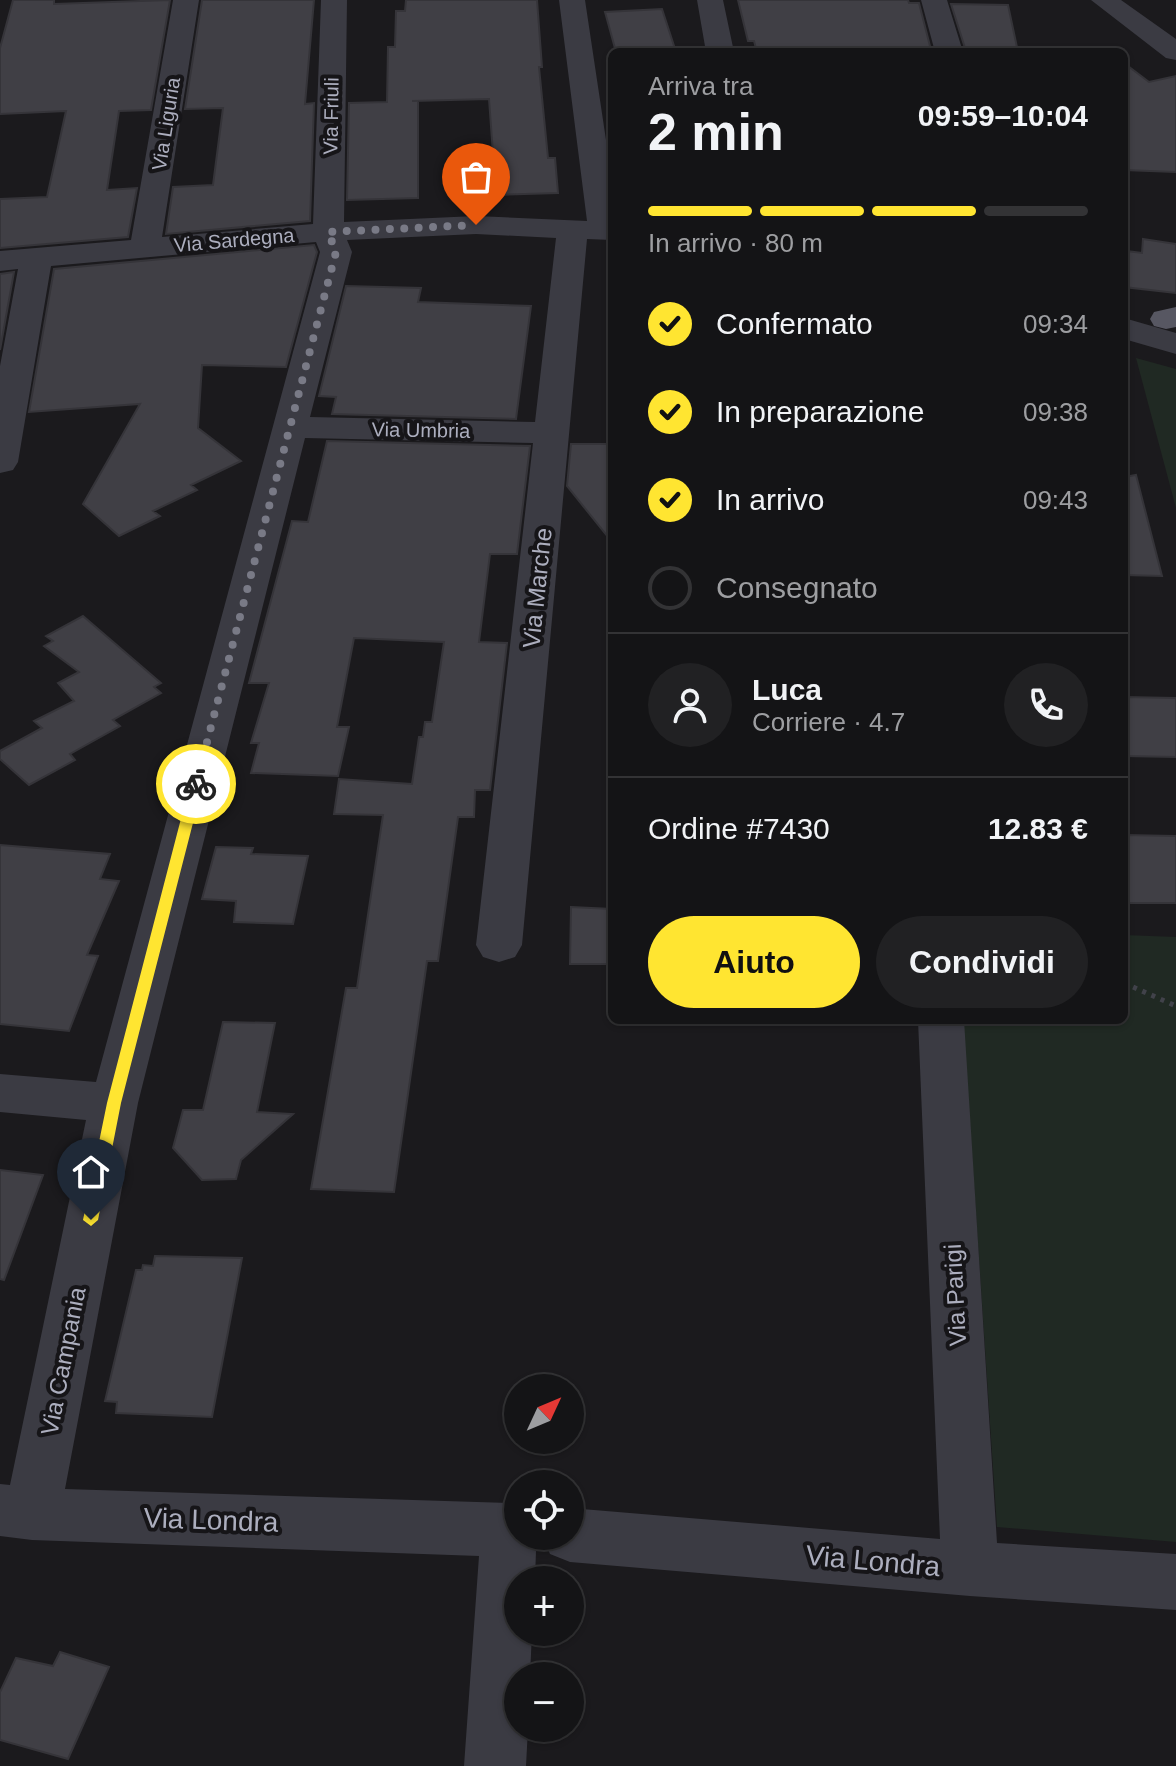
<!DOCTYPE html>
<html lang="it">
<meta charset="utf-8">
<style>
body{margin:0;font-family:Arial,sans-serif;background:#212123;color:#f1f3f6;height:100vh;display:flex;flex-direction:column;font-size:30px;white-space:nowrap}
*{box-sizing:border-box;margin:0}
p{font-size:26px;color:#9d9ea1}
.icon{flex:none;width:44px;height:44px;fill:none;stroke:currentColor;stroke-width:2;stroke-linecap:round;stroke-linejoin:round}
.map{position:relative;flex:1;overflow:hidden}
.side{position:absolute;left:608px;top:48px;width:520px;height:976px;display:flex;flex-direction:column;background:#141416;border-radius:12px;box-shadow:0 2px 6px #0004,0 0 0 2px #333335}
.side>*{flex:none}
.needle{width:52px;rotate:46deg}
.tools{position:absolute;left:504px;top:1374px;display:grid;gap:16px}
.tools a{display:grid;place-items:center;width:80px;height:80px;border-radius:50%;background:#141416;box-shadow:0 2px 6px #0004,0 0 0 2px #333335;font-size:40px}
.pin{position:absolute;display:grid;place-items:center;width:68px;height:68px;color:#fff;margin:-82px -34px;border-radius:50% 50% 50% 0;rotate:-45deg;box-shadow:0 0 8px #0007}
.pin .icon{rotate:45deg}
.courier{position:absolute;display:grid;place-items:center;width:80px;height:80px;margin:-40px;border:6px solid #ffe531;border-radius:50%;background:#fff;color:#222;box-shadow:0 2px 10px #0007}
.head em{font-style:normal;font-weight:800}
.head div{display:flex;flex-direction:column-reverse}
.head{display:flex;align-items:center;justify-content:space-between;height:136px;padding:0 40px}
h1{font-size:52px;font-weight:800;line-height:60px}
.bar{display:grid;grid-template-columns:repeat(4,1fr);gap:12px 8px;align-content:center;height:96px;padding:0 40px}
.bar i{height:10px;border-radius:6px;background:#333335}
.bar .active{background:#ffe531}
.bar p{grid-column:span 4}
.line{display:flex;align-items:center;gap:20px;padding:0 40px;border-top:2px solid #333335}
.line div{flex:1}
.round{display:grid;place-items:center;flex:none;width:84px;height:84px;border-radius:42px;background:#212123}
ol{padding:0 40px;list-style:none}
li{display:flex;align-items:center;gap:24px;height:88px}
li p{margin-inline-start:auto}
li .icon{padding:8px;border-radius:50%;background:#ffe531;color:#111;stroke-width:4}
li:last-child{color:#9d9ea1}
li i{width:44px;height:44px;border:4px solid #333335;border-radius:50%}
.button{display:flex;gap:16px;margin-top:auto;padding:16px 40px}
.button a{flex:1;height:92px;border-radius:48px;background:#ffe531;color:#111;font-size:32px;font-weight:800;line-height:92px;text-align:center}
.button a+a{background:#212123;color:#f1f3f6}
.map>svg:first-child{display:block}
</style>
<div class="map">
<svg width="1176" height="1766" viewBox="0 0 1176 1766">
<rect width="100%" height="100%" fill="#1b1a1d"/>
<path fill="#202923" d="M1136 358 1176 369V508Z
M1124 935 1176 937V1542L997 1527 963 1020H1124Z"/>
<path fill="#403f45" stroke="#353439" stroke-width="2" d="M13 0H54V4L170 0 151 110 119 111 107 190 137 188 128 237 0 248V199L47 197 66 111 0 114V48Z
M202 0H314L305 104 314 103 310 221 166 234 173 187 213 185 223 108 185 109Z
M406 0H537L542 67H539L548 158H555L558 193 496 195 489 99 412 101H418V198L347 200 349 103 387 102 388 47H395L396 11H405Z
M738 0H908L909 3H919L931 50 757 52 754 41H748Z
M951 4 1008 5 1018 52H978L977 48H965Z
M662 9 676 52H616L605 12Z
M1124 63 1149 82 1176 76V172L1124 170Z
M1143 239 1176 244V293L1124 287 1126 251 1142 253Z
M314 245 317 252 286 367 202 365 198 428 241 461 191 485 197 490 153 511 160 516 119 536 83 504 140 404 29 412 54 269Z
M14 272 0 350V274Z
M346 286 421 288 418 302 531 306 516 419 332 414 336 397 319 396Z
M327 441 530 446 517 554H490L479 642 507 643 490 790H475L474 817H458L438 961H427L394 1192 311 1189 346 988H357L383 815 334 814 339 779 412 784 419 737H423L425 722H432L444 642 354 638 337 727H349L338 776 251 773 259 743H251L269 683H249L292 521 308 522Z
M571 444H612V542L567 486Z
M1136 475 1162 576 1124 575V477Z
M83 616 161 683 154 687 161 693 113 720 120 726 70 754 75 760 29 785 0 759V751L42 728 34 721 74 701 58 683 79 672 44 646 53 641 46 636Z
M1124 697 1176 698V757L1124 756Z
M1124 835 1176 836V903H1124Z
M0 845 110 854 100 879 119 881 87 955 98 956 69 1031 0 1024Z
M216 847 253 848 251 854 308 856 293 924 234 922 236 901 202 899Z
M571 907 612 909V964H570Z
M223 1022 275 1023 257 1112 293 1114 241 1160 236 1179 202 1180 173 1148 183 1110H203Z
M0 1170 43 1175 4 1280 0 1279Z
M155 1256 242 1258 212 1417 116 1413 117 1402 105 1401 136 1270H142L143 1265 153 1266Z
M60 1652 109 1667 68 1759 0 1740V1692L16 1658 53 1666Z"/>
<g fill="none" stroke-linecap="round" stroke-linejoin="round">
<path stroke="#41424a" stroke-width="5" stroke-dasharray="4 6" stroke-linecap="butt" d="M1124 983 1176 1006"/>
<path fill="#3b3b43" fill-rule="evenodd" d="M173 0H199L162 237 313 224 321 0H347L344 222 476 216 587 221 559 0H585L612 180V240L587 239 522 945 515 957 499 962 483 957 476 945 533 443 305 438 138 1103 65 1489 509 1503 518 1504V1536H570V1508L940 1539 918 1020H964L997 1543 1176 1554V1610L970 1596 570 1562 550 1554 543 1538 536 1551 535 1580H518V1632H532L530 1676H518V1728H528L526 1766H464L479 1556 32 1540 0 1536V1484L10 1485 86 1120 0 1112V1074L96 1082 320 252 316 242 51 266 18 462 13 470 0 473V366L18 269 0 271V251L131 240ZM476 234 556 238 535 422 310 417 352 252 347 240Z
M697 0H723L734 52H706Z
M921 0H947L963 52H935Z
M1091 0H1121L1176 39V60L1166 58Z
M1124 318 1176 333V354L1124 339Z"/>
<path fill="#575762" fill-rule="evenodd" d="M1176 307V327L1166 329 1154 326 1150 319 1154 312Z"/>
</g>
<path fill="#ffe531" d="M196 779 203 784 121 1103 98 1220 91 1226 83 1220 107 1103 190 784Z"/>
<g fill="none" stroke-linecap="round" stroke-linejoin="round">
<path stroke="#797a86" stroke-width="8" stroke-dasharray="0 14.4" d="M196 784 336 252 328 232 476 225"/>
</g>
<g text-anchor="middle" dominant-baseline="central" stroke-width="8" stroke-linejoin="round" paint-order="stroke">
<g font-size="20" fill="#acaebe" stroke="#161518">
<text transform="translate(331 116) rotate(-89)">Via Friuli</text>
<text transform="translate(166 124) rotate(-81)">Via Liguria</text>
<text transform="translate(234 240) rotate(-5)">Via Sardegna</text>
<text transform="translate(421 430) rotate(1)">Via Umbria</text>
</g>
<g font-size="24" fill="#acaebe" stroke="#161518">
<text transform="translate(537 588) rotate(-84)">Via Marche</text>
<text transform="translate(955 1295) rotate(-93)">Via Parigi</text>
<text transform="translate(63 1361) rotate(-79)">Via Campania</text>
</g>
<g font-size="28" fill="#acaebe" stroke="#161518">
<text transform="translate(211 1520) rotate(2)">Via Londra</text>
<text transform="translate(873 1561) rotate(5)">Via Londra</text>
</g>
</g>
</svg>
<div class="tools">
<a><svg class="needle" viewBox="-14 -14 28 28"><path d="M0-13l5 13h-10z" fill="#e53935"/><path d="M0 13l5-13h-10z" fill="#9d9ea1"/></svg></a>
<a><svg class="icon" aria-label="locate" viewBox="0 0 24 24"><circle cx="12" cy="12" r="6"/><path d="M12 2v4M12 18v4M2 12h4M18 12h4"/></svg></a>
<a>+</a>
<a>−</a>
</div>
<div class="pin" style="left:476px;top:225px;background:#ea580c"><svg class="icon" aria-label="bag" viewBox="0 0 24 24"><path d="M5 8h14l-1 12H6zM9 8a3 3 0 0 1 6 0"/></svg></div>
<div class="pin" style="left:91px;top:1220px;background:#1f2937"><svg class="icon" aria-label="home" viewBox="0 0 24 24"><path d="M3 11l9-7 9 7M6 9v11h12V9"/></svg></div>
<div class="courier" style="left:196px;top:784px"><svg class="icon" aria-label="bike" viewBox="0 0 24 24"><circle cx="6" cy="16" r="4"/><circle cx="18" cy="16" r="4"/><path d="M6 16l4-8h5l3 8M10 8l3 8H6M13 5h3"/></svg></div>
<section class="side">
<div class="head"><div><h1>2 min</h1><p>Arriva tra</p></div><em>09:59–10:04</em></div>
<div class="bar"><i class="active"></i><i class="active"></i><i class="active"></i><i></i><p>In arrivo · 80 m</p></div>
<ol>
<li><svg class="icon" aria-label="check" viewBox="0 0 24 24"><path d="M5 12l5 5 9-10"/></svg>Confermato<p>09:34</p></li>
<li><svg class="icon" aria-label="check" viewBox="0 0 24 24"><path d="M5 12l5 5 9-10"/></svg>In preparazione<p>09:38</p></li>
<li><svg class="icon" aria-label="check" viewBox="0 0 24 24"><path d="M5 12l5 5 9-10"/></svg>In arrivo<p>09:43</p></li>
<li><i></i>Consegnato</li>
</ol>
<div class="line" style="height:144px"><a class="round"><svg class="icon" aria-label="person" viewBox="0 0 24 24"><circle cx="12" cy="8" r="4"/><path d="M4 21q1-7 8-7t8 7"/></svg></a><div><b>Luca</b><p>Corriere · 4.7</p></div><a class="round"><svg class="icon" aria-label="phone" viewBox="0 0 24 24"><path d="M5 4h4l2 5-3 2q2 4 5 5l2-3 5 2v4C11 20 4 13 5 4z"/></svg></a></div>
<div class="line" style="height:104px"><div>Ordine #7430</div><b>12.83 €</b></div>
<div class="button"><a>Aiuto</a><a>Condividi</a></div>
</section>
</div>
